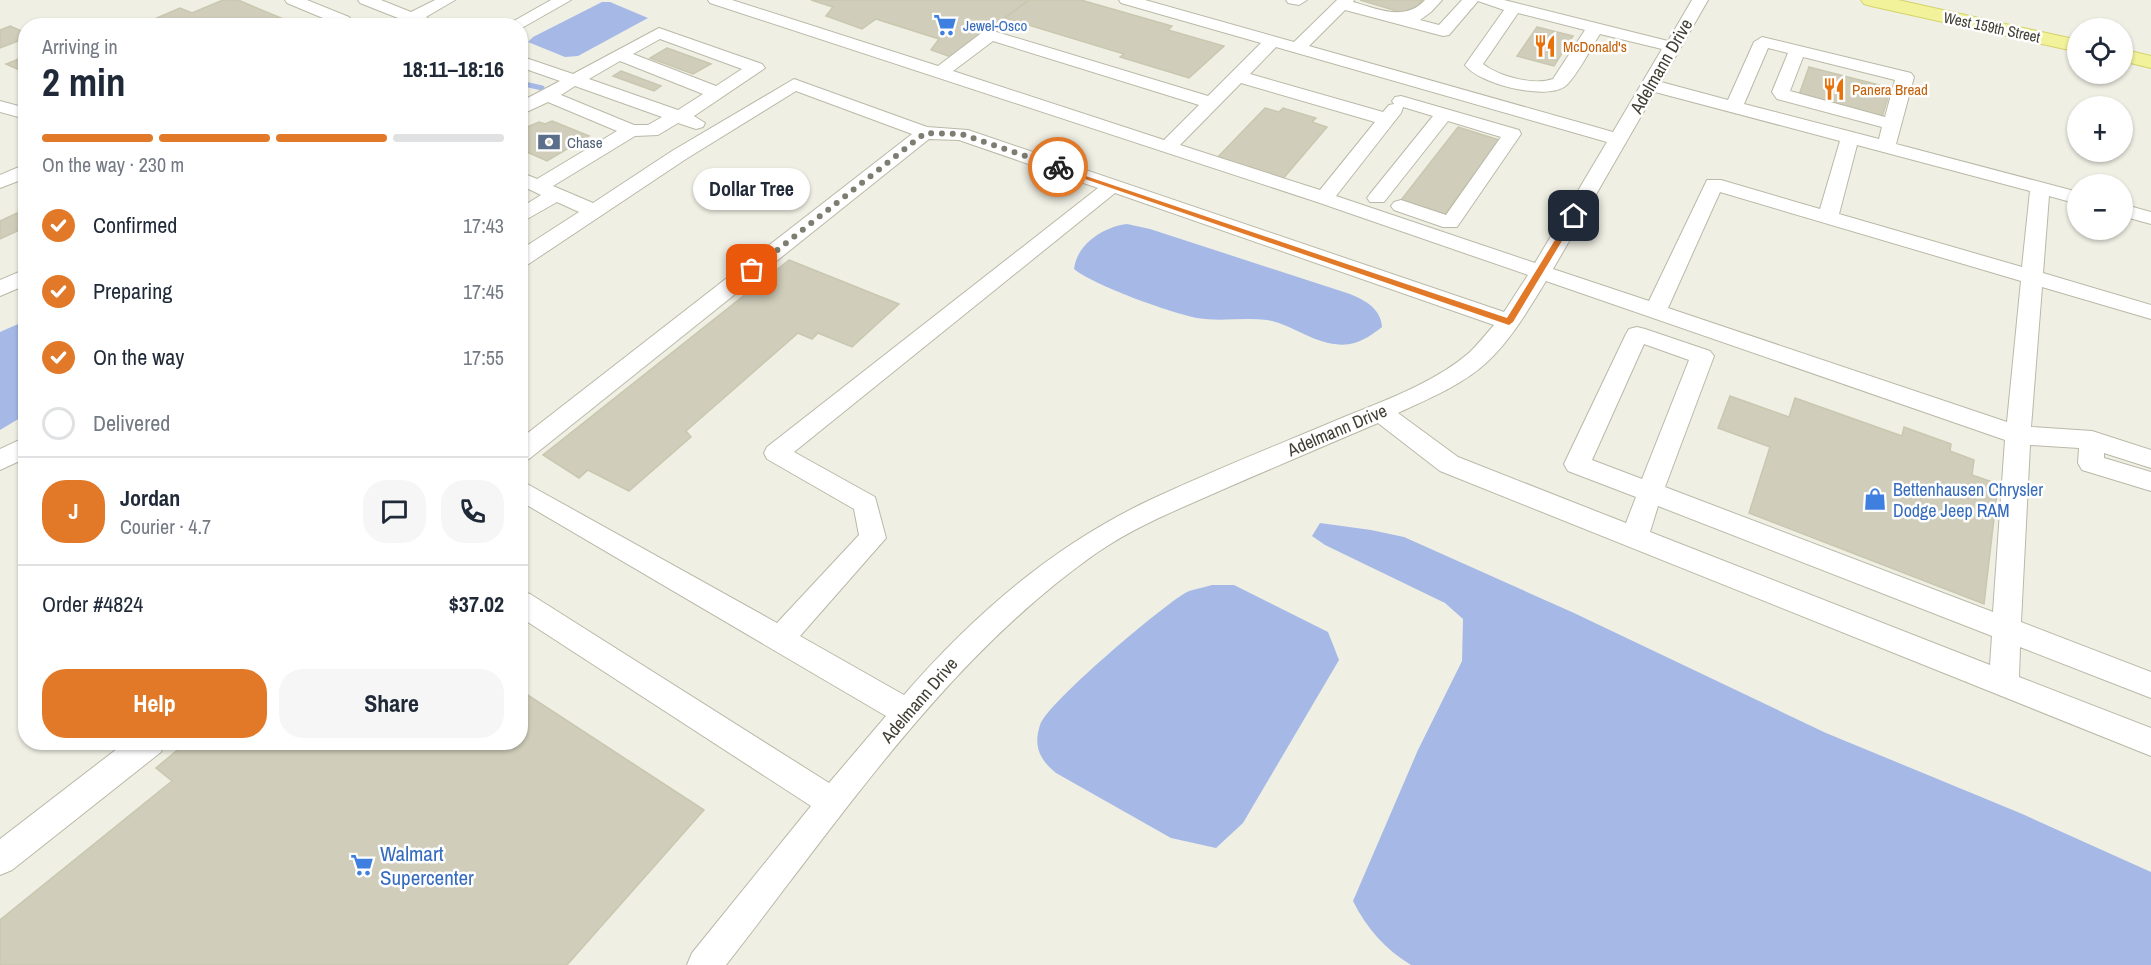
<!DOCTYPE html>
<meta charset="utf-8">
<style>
body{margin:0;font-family:"Archivo Narrow",sans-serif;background:#f6f6f7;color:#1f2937;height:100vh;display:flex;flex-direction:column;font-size:22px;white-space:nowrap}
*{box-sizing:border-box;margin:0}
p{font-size:20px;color:#747a83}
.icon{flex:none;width:33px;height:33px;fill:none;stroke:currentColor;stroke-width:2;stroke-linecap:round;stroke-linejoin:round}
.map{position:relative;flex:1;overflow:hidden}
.details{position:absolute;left:18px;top:18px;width:510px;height:732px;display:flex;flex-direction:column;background:#fff;border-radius:24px;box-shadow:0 2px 4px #0004}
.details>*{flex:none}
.buttons{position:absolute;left:2067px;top:18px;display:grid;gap:12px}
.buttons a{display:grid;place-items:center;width:66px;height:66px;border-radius:50%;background:#fff;box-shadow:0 2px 4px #0004;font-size:30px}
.pin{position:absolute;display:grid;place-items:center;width:51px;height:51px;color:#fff;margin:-26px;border-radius:12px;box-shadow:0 3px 9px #0006}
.courier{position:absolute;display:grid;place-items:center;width:60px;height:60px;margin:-30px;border:4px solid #e17929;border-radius:50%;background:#fff;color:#222;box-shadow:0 2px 8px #0007}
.bubble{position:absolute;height:42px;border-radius:21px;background:#fff;box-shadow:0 2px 4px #0004;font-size:20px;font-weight:800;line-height:42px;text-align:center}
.headline em{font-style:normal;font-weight:800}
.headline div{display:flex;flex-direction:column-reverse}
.headline{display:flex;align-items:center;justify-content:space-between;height:102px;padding:0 24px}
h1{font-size:39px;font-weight:800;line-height:45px}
.bar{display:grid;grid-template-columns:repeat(4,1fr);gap:9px 6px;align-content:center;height:72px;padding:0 24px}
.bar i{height:8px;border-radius:4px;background:#e0e1e3}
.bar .current{background:#e17929}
.bar p{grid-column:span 4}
.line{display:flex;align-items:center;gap:15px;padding:0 24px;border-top:2px solid #e0e1e3}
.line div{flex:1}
.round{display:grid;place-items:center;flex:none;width:63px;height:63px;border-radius:24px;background:#f6f6f7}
ol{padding:0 24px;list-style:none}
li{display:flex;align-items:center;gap:18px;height:66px}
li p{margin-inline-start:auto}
li .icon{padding:6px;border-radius:50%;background:#e17929;color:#fff;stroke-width:4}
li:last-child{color:#747a83}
li i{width:33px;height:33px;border:3px solid #e0e1e3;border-radius:50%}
.button{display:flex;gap:12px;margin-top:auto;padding:12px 24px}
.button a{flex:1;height:69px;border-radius:24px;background:#e17929;color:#fff;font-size:24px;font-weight:800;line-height:69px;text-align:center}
.button a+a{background:#f6f6f7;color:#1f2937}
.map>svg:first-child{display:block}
</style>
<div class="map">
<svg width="2151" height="965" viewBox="0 0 2151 965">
<rect width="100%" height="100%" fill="#efefe4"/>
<path fill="#a6b9e6" d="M602 2H610L648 18 578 56 565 57 528 42 533 37Z
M1127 224 1150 229 1350 294C1365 300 1381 309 1382 327 1373 334 1362 342 1350 344 1319 349 1295 325 1267 320 1244 317 1220 322 1197 318 1171 313 1093 285 1074 269 1077 244 1103 227 1127 224Z
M25 321V415L0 430V332Z
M1320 523 1371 530 1404 537 1574 613 1826 733 2020 813 2151 872V965H1411C1385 949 1367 929 1353 901L1418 750 1462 661 1463 619 1445 603 1325 545 1312 536Z
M1212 585H1234L1328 632 1339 660 1243 823 1216 848 1171 838 1056 773C1040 760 1033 747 1040 725 1048 702 1157 611 1182 595 1190 589 1203 588 1212 585Z"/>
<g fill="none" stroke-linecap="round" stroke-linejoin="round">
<path stroke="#a6b9e6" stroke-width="5" d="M520 83 542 88"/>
</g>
<path fill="#d0cdba" stroke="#c9c7af" stroke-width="1.5" d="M223 0H238L300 26H165L152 20 180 8 192 13Z
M811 0H1029L951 57 931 50 939 39 876 19 862 29 826 16 833 7Z
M1029 0H1081L1172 26 1168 30 1224 46 1189 78 1120 57 1124 54 1005 18Z
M1360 0H1423L1419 4 1423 5 1413 16Z
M10 26 26 33V38L0 48V30Z
M1537 27 1573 36 1554 66 1517 56Z
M667 48 711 64 693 74 650 58Z
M26 56V66L17 69 6 64Z
M1809 67 1891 88 1882 117 1799 95Z
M621 71 661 86 654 91 613 76Z
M1265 108 1279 112 1283 108 1316 118 1312 122 1327 127 1282 180 1216 159Z
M552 121 589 136 547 161 520 149V130L539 122 545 124Z
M1458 127 1499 140 1445 214 1401 200Z
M17 213 26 218V227L0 239V221Z
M789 260 899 304 852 347 818 333 812 339 798 333 686 431 691 437 629 491 588 470 579 478 543 455Z
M1730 396 1789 417 1795 398 1902 436 1904 427 1951 444 1950 451 1974 460 1972 475 1998 484 1984 604 1749 513 1770 447 1718 428Z
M520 690 704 810 567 965H0V920L172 781 156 768 187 742H520Z"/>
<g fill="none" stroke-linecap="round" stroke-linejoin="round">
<g stroke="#bab9a7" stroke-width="2">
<path id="minor" d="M285 0H307L349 17 351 20 345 26H325L330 21 287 3Z
M358 0H381L411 12 435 0H455L426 17 441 26H395L394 23 398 18 360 3Z
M551 0H571L520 29V26H505Z
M708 0H732L938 66 984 31 990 30 1208 96 1261 43 1121 3 1119 0H1145L1294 42 1337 0H1354L1353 2C1378 9 1405 22 1425 0H1442L1431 12 1420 20 1439 25 1462 0H1504L1668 41 1692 0H1708L1661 82 1728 100 1754 42 1762 37 1911 73 1914 77 1896 144 2078 192V204L2049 196 2043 273 2151 305V319L2042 287 2031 427 2092 431 2151 450V468L2104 453V458L2151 472V491L2082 470 2078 463 2079 448 2030 445 2021 622 2151 672V698L2020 647 2019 677 2151 728V756L1440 471 1378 423C1326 445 1275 467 1224 489 1181 508 1136 526 1098 552 947 657 838 822 726 965H687L692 953 811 806 520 617V591L530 594 829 783 886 716 520 501V480L777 623 859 535 854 509 767 459 764 453 767 447 1098 188 959 140 929 139 529 459 520 462V439L912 134 796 91 686 159 527 265 520 266V250L579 212 557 202 520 223V208L541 195 520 185V172L537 179 617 131 548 102 520 115V102L560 81 520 67V56L573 74 659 28 762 64 765 68 694 116 705 123 703 127 696 129 678 123 658 135 635 136 553 186 593 203 672 151 794 79 927 127 968 130 1504 312 1528 275 1317 202 710 3ZM1478 1 1504 10 1465 65C1479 84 1544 100 1564 87 1575 80 1592 46 1600 34L1662 49 1613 132 1309 46 1345 10 1443 36 1449 35ZM1518 13 1585 30 1553 79C1534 86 1498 76 1483 64ZM660 39 742 69 716 86 633 54ZM993 41 1199 105 1164 140 953 71ZM1276 47 1607 142 1535 263 1336 196 1401 113 1403 107 1433 116 1370 194 1367 198 1370 202H1384L1448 121 1501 137 1446 215 1401 200 1394 202 1391 206 1394 210 1443 227H1457L1521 134 1519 130 1401 96 1395 97 1392 101 1394 104 1389 105 1383 112 1250 74ZM1768 48 1788 53 1772 92 1777 99 1882 127 1879 139 1744 104ZM1803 57 1895 80 1885 117 1790 91ZM620 61 703 94 678 110 589 79ZM1241 83 1375 122 1320 190 1180 145ZM575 86 662 117 648 125H634L561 95ZM1655 92 1840 141 1820 209 1721 180H1707L1649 301 1553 269ZM1857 145 2030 191 2022 267 1839 214ZM1720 192 2021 281 2007 422 1668 308ZM1115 193 1494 325C1486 334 1478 344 1470 352 1437 381 1389 399 1349 415 1283 443 1216 469 1152 499 1055 544 973 615 904 695L800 636 886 538 875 497 794 452ZM1546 281 2005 440 1993 612 1665 487 1714 356 1710 351 1645 329 1637 327 1629 329 1626 334 1564 464 1568 471 1636 497 1626 523 1458 457 1398 413C1428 399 1462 385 1486 363 1511 340 1528 310 1546 281ZM1644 344 1689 360 1642 479 1592 460ZM1658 506 1992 636 1990 665 1650 532Z
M1286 0H1307L1299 5 1288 3Z
M0 101 26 108V119L0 112Z
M26 164V178L0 188V175Z
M2122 204 2151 212V224L2122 216Z
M26 269V285L0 296V280Z
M26 437V458L0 470V449Z
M126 742H165L161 752 12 870 0 875V839Z"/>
</g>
<g stroke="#d4d36c" stroke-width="2">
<path id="major" d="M1861 0H1898L2078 40V52L1871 6 1864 4Z
M2122 49 2151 56V68L2122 61Z"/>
</g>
<use href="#minor" fill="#fff" fill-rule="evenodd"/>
<use href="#major" fill="#f2f29a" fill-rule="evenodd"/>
</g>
<path fill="#e17929" d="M1056 166 1507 318 1571 214 1577 216 1513 322 1509 325 1056 169Z"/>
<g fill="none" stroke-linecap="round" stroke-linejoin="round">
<path stroke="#7e7d72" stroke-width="6" stroke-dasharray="0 10.8" d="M752 270 925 133 961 134 1058 167"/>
</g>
<defs>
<g id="supermarket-bare" transform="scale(1.8)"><path d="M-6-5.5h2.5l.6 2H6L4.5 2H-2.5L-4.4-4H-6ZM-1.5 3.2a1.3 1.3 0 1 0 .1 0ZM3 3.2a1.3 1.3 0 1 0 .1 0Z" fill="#3f7fe0" stroke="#fff" stroke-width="2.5" paint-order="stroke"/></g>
<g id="restaurant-bare" transform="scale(1.8)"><path d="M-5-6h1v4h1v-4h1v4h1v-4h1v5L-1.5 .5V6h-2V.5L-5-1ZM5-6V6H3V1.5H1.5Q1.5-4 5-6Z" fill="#e8710a" stroke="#fff" stroke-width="2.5" paint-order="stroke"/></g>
<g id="bank-bare" transform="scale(1.8)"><path d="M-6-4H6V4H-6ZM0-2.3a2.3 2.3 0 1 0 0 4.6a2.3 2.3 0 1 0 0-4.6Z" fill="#5c6f8a" stroke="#fff" stroke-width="2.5" paint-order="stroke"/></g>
<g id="shop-bare" transform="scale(1.8)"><path d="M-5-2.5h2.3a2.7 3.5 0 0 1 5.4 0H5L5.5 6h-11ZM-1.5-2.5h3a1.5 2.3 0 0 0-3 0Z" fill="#3f7fe0" stroke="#fff" stroke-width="2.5" paint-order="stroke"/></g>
</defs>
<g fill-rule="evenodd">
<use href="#supermarket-bare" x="945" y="25"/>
<use href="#restaurant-bare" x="1545" y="46"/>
<use href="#restaurant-bare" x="1834" y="89"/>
<use href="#bank-bare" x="549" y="142"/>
<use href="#shop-bare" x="1875" y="499"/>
<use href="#supermarket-bare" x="362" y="865"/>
</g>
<g text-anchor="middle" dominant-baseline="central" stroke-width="5" stroke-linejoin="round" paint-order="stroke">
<g font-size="15" fill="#366cbe" stroke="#fff" text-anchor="start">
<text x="963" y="25">Jewel-Osco</text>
</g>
<g font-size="15" fill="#413f34" stroke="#fff">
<text transform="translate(1992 27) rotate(12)">West 159th Street</text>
</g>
<g font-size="15" fill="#c56008" stroke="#fff" text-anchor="start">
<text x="1563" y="46">McDonald's</text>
<text x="1852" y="89">Panera Bread</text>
</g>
<g font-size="15" fill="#4e5e75" stroke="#fff" text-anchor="start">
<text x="567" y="142">Chase</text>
</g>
<g font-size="18" fill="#413f34" stroke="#fff">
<text transform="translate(1661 66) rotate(-60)">Adelmann Drive</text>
<text transform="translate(1337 430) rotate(-23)">Adelmann Drive</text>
<text transform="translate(919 700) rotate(-49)">Adelmann Drive</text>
</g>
<g font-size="18" fill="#366cbe" stroke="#fff" text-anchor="start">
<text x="1893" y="489">Bettenhausen Chrysler<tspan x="1893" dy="21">Dodge Jeep RAM</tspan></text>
</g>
<g font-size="21" fill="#366cbe" stroke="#fff" text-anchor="start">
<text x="380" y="853">Walmart<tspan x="380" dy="24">Supercenter</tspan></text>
</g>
</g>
</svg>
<div class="buttons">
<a><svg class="icon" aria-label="locate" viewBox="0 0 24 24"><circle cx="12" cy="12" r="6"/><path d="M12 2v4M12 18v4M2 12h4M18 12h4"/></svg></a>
<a>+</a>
<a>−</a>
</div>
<div class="pin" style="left:752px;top:270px;background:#ea580c"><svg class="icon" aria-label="bag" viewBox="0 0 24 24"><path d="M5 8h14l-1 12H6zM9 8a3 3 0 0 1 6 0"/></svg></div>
<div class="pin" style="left:1574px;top:216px;background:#1f2937"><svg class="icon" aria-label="home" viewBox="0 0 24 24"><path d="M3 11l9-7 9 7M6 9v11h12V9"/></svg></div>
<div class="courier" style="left:1058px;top:167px"><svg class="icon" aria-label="bike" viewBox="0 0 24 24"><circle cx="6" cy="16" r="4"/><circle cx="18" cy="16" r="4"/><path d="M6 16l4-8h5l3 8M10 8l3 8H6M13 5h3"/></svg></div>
<div class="bubble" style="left:693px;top:168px;width:117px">Dollar Tree</div>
<section class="details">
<div class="headline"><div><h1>2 min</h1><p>Arriving in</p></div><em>18:11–18:16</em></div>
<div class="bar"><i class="current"></i><i class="current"></i><i class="current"></i><i></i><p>On the way · 230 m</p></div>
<ol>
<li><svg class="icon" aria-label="check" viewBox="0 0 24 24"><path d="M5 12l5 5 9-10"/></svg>Confirmed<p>17:43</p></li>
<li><svg class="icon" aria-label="check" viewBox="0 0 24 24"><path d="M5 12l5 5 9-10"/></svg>Preparing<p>17:45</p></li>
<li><svg class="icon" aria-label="check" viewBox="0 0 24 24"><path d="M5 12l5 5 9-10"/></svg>On the way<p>17:55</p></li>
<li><i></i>Delivered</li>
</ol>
<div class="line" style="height:108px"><b class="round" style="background:#e17929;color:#fff">J</b><div><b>Jordan</b><p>Courier · 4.7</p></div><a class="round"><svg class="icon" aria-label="chat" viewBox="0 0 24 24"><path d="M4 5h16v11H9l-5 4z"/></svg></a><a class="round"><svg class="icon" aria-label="phone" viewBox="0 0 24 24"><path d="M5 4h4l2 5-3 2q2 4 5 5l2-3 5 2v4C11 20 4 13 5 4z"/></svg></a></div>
<div class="line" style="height:78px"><div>Order #4824</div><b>$37.02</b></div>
<div class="button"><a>Help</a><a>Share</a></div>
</section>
</div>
